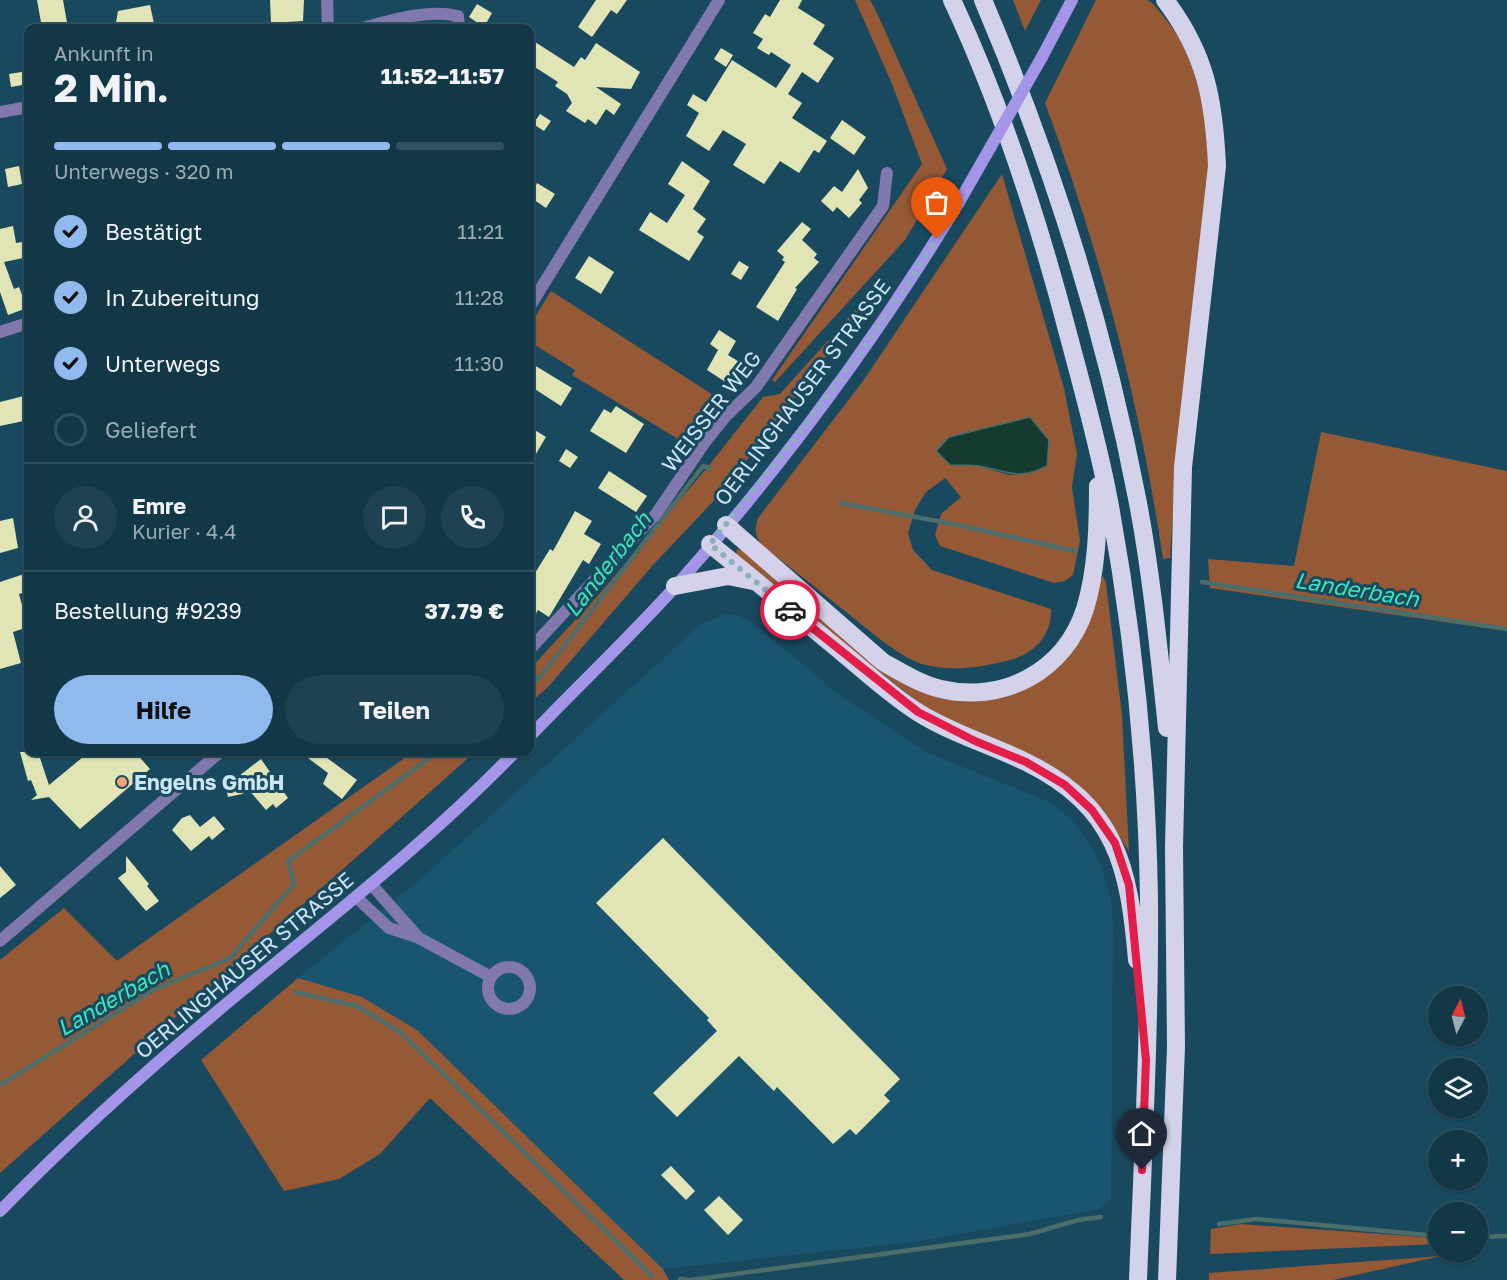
<!DOCTYPE html>
<html lang="de">
<meta charset="utf-8">
<style>
body{margin:0;font-family:"Golos Text",sans-serif;background:#1f4252;color:#f1f3f6;height:100vh;display:flex;flex-direction:column;font-size:22px;white-space:nowrap}
*{box-sizing:border-box;margin:0}
p{font-size:20px;color:#9cacb4}
.icon{flex:none;width:33px;height:33px;fill:none;stroke:currentColor;stroke-width:2;stroke-linecap:round;stroke-linejoin:round}
.map{position:relative;flex:1;overflow:hidden}
.details{position:absolute;left:24px;top:24px;width:510px;height:732px;display:flex;flex-direction:column;background:#123747;border-radius:12px;box-shadow:0 2px 4px #0004,0 0 0 2px #315160}
.details>*{flex:none}
.needle{width:39px;rotate:7deg}
.controls{position:absolute;left:1428px;top:986px;display:grid;gap:12px}
.controls a{display:grid;place-items:center;width:60px;height:60px;border-radius:50%;background:#123747;box-shadow:0 2px 4px #0004,0 0 0 2px #315160;font-size:30px}
.pin{position:absolute;display:grid;place-items:center;width:51px;height:51px;color:#fff;margin:-62px -26px;border-radius:50% 50% 50% 0;rotate:-45deg;box-shadow:0 0 6px #0007}
.pin .icon{rotate:45deg}
.courier{position:absolute;display:grid;place-items:center;width:60px;height:60px;margin:-30px;border:4px solid #e11d48;border-radius:50%;background:#fff;color:#222;box-shadow:0 2px 8px #0007}
.overview em{font-style:normal;font-weight:700}
.overview div{display:flex;flex-direction:column-reverse}
.overview{display:flex;align-items:center;justify-content:space-between;height:102px;padding:0 30px}
h1{font-size:39px;font-weight:700;line-height:45px}
.bar{display:grid;grid-template-columns:repeat(4,1fr);gap:9px 6px;align-content:center;height:72px;padding:0 30px}
.bar i{height:8px;border-radius:4px;background:#315160}
.bar .selected{background:#90b9f0}
.bar p{grid-column:span 4}
.line{display:flex;align-items:center;gap:15px;padding:0 30px;border-top:2px solid #315160}
.line div{flex:1}
.round{display:grid;place-items:center;flex:none;width:63px;height:63px;border-radius:32px;background:#1f4252}
ol{padding:0 30px;list-style:none}
li{display:flex;align-items:center;gap:18px;height:66px}
li p{margin-inline-start:auto}
li .icon{padding:6px;border-radius:50%;background:#90b9f0;color:#111;stroke-width:4}
li:last-child{color:#9cacb4}
li i{width:33px;height:33px;border:3px solid #315160;border-radius:50%}
.action{display:flex;gap:12px;margin-top:auto;padding:12px 30px}
.action a{flex:1;height:69px;border-radius:36px;background:#90b9f0;color:#111;font-size:24px;font-weight:700;line-height:69px;text-align:center}
.action a+a{background:#1f4252;color:#f1f3f6}
.map>svg:first-child{display:block}
</style>
<div class="map">
<svg width="1507" height="1280" viewBox="0 0 1507 1280">
<rect width="100%" height="100%" fill="#18495f"/>
<path fill="#19556f" d="M723 615H738L754 624 842 697 928 753 1047 801 1070 818 1083 834 1100 862 1111 900 1113 925 1111 1198 1100 1209 914 1242 663 1269 417 1030 362 997 298 978 421 879 701 624Z"/>
<path fill="#955935" fill-rule="evenodd" d="M855 0H870L877 13 947 169 905 240 775 382 772 380 922 164 892 84Z
M1013 0H1041L1025 31Z
M1096 0C1108 0 1136 0 1147 0 1153 2 1159 11 1163 16 1201 59 1205 113 1209 168L1176 466 1170 558 1163 559C1140 403 1100 251 1045 103Z
M1002 174 1064 388 1077 454 1072 487 1080 541 1073 575 1065 581 1054 583 940 546 935 535 941 514 961 497 945 478 926 492 915 510 908 533 913 550 932 570 1051 609C1052 633 1037 652 1013 659 984 667 956 672 926 665 901 659 870 631 850 615 821 592 792 569 763 546 755 536 754 530 758 518L863 381ZM978 466 1034 473 1009 475Z
M877 286 879 287 725 489 653 565 549 686 530 703V669L601 592 707 468 763 397 780 394Z
M551 291 721 400 688 445 572 375 575 370 530 342V325Z
M1321 432 1507 471V631L1210 588 1208 559 1294 566Z
M737 549 743 550 791 593 957 699 1052 671 1103 576 1106 583 1122 715 1129 852 1104 811 1074 781 1033 757 969 730 924 706 854 653 736 555Z
M413 752H475L0 1173V960L64 908 117 961Z
M298 978 362 997 417 1030 663 1269 669 1280H624L430 1098 380 1154 339 1179 284 1191 201 1060Z
M1241 1224 1438 1238V1244L1210 1254 1211 1229Z
M1441 1256 1333 1280H1209V1273Z"/>
<path fill="#153a2f" stroke="#4c6d6a" stroke-width="1.5" d="M1030 417 1049 440 1047 466C1019 481 1007 471 979 466 970 465 960 465 950 465L936 451 949 437Z"/>
<g fill="none" stroke-linecap="round" stroke-linejoin="round">
<path stroke="#4c6d6a" stroke-width="4.5" d="M841 503 958 525 1075 551
M1202 582 1507 629
M530 685 541 676 703 466 710 468
M295 992 357 1006 400 1032 652 1276
M0 1085 153 990 230 958 294 884 288 861 438 752
M1219 1224 1257 1219 1438 1236
M1478 1237 1507 1236
M680 1279 690 1280
M691 1280 1030 1234 1078 1220 1101 1217"/>
</g>
<path fill="#e1e5b5" d="M37 0H63L68 28H42Z
M270 0H304L303 21 271 23Z
M596 0H627L617 14 611 10 592 37 578 27Z
M780 0H802L798 8 825 25 813 44 834 58 818 83 802 72 788 94 802 103 792 118 827 141 819 153 814 150 799 173 780 161 764 184 733 165 746 144 723 130 709 151 686 136 699 113 687 105 693 94 706 102 732 60 776 88 791 65 771 52 769 55 757 48 763 39 753 33 765 14 770 17Z
M477 4 492 13 484 27 469 17Z
M150 5 155 28H115L118 11Z
M535 42 574 67 581 57 585 60 596 43 640 72 631 89 596 87 621 104 614 115 606 109 596 125 588 119 585 123 566 111 572 103 567 94 555 86 558 82 530 64V53Z
M721 48 733 55 726 67 714 59Z
M28 71V84L11 87 9 74Z
M540 114 551 121 544 131 533 124Z
M842 120 866 137 854 155 830 138Z
M682 161 710 181 693 209 706 219 697 232 704 237 689 261 639 230 650 212 667 223 685 195 668 184Z
M19 166 22 184 8 187 5 169Z
M858 169 868 188 859 200 862 203 849 218 837 207 833 212 821 201 834 186 842 192Z
M537 183 555 194 546 208 530 197Z
M802 222 811 229 802 240 817 254 814 258 819 262 795 288 797 289 778 321 756 307 785 262 782 260 784 257 777 251Z
M13 226 16 243 28 241V257L4 262 14 289 19 287 27 308 8 315 0 292V229Z
M589 256 614 272 601 294 575 278Z
M739 261 749 267 741 280 731 274Z
M719 330 736 341 728 355 741 363 727 383 707 370 718 350 710 344Z
M534 365 572 388 561 406 530 386V373Z
M28 395V420L0 426V402Z
M616 406 644 424 626 453 590 431 604 409 611 413Z
M530 427 546 437 530 464Z
M566 449 578 457 570 468 559 461Z
M609 471 647 496 636 512 598 488Z
M575 511 592 521 584 534 601 544 589 564 583 560 549 617 538 610 530 624V581L550 549 553 551Z
M13 518 18 548 0 553V521Z
M24 574 28 591 19 594 28 627 13 632 21 663 0 669V582Z
M20 752H38L49 785 89 752H135L150 769 80 829 49 797 31 800 37 795 31 780 28 781Z
M300 752H319L357 780 342 799 323 784 328 773Z
M261 759 288 798 276 808 273 804 266 810 248 789 242 794 228 797 224 780 239 776Z
M190 815 200 827 214 816 225 829 212 840 209 836 191 851 172 830 182 818Z
M663 838 900 1079 884 1095 890 1101 856 1135 850 1129 833 1144 777 1087 774 1091 739 1056 677 1117 653 1093 717 1031 707 1020 709 1018 596 903Z
M126 856 149 884 147 886 159 901 146 911 118 878 126 872Z
M0 866 16 885 0 898Z
M671 1166 695 1191 686 1200 661 1175Z
M719 1196 743 1220 728 1235 704 1210Z"/>
<g fill="none" stroke-linecap="round" stroke-linejoin="round">
<path stroke="#8179ad" stroke-width="12" d="M327 0 328 28
M363 28C393 20 426 9 458 16L459 28
M0 112 28 107
M530 306 719 0
M0 332 28 323
M530 649 656 514 705 442 725 417 756 387 883 206 887 173
M371 884 417 936
M356 897 389 928 417 937 491 977
M0 941 220 752
M488 988a21 21 0 1 1 42 0a21 21 0 1 1-42 0Z"/>
<path stroke="#a495e8" stroke-width="12" d="M1042 57 1072 0
M530 736C578 686 628 639 675 587 780 469 876 339 958 204
M0 1211C75 1134 156 1062 238 994 332 916 430 840 515 752"/>
<path stroke="#d4d1eb" stroke-width="18" d="M952 0C1003 109 1040 225 1070 341 1084 394 1099 447 1109 501 1133 631 1147 766 1149 899 1150 1026 1143 1153 1138 1280
M983 0C1052 162 1105 330 1138 503 1152 577 1159 653 1167 728
M1165 0C1206 54 1214 100 1217 166L1183 467 1174 847 1176 1047 1167 1280
M726 525 883 662C901 672 920 684 941 689 1003 704 1065 671 1085 609 1097 570 1098 526 1098 486
M710 544C755 580 799 617 844 654 868 674 893 697 919 713 953 734 991 745 1026 762 1117 807 1129 867 1137 960
M675 586 728 576 753 581"/>
<path stroke="#a495e8" stroke-width="12" d="M958 204 1042 57"/>
</g>
<g fill="none" stroke-linecap="round" stroke-linejoin="round">
<path stroke="#8daebf" stroke-width="6" stroke-dasharray="0 10.8" d="M790 610 710 544C790 446 870 347 937 239"/>
<path stroke="#e11d48" stroke-width="8" d="M790 610 918 712 975 741 1026 762 1065 785 1092 810 1115 843 1129 885 1146 1060 1142 1170"/>
</g>
<circle fill="#efa376" stroke="#18495f" stroke-width="2" cx="122" cy="782" r="6"/>
<g text-anchor="middle" dominant-baseline="central" stroke-width="6" stroke-linejoin="round" paint-order="stroke">
<g font-size="21" fill="#cce5f2" stroke="#18495f">
<text transform="translate(802 392) rotate(-53)">OERLINGHAUSER STRASSE</text>
<text transform="translate(711 411) rotate(-52)">WEISSER WEG</text>
<text transform="translate(244 965) rotate(-40)">OERLINGHAUSER STRASSE</text>
</g>
<g font-size="21" font-weight="bold" fill="#cce5f2" stroke="#18495f" text-anchor="start">
<text x="134" y="782">Engelns GmbH</text>
</g>
<g font-size="22" font-style="italic" fill="#3ee5ba" stroke="#18495f">
<text transform="translate(607 564) rotate(-52)">Landerbach</text>
<text transform="translate(1357 589) rotate(9)">Landerbach</text>
<text transform="translate(113 998) rotate(-30)">Landerbach</text>
</g>
</g>
</svg>
<div class="controls">
<a><svg class="needle" viewBox="-14 -14 28 28"><path d="M0-13l5 13h-10z" fill="#e53935"/><path d="M0 13l5-13h-10z" fill="#9cacb4"/></svg></a>
<a><svg class="icon" aria-label="layers" viewBox="0 0 24 24"><path d="M12 4l9 5-9 5-9-5zM3 14l9 5 9-5"/></svg></a>
<a>+</a>
<a>−</a>
</div>
<div class="pin" style="left:937px;top:239px;background:#ea580c"><svg class="icon" aria-label="bag" viewBox="0 0 24 24"><path d="M5 8h14l-1 12H6zM9 8a3 3 0 0 1 6 0"/></svg></div>
<div class="pin" style="left:1142px;top:1170px;background:#1f2937"><svg class="icon" aria-label="home" viewBox="0 0 24 24"><path d="M3 11l9-7 9 7M6 9v11h12V9"/></svg></div>
<div class="courier" style="left:790px;top:610px"><svg class="icon" aria-label="car" viewBox="0 0 24 24"><path d="M5 17H2v-5l4-1 3-4h7l3 4 3 1v5h-3M9 17h6M6 11h13"/><circle cx="7" cy="17" r="2"/><circle cx="17" cy="17" r="2"/></svg></div>
<section class="details">
<div class="overview"><div><h1>2 Min.</h1><p>Ankunft in</p></div><em>11:52–11:57</em></div>
<div class="bar"><i class="selected"></i><i class="selected"></i><i class="selected"></i><i></i><p>Unterwegs · 320 m</p></div>
<ol>
<li><svg class="icon" aria-label="check" viewBox="0 0 24 24"><path d="M5 12l5 5 9-10"/></svg>Bestätigt<p>11:21</p></li>
<li><svg class="icon" aria-label="check" viewBox="0 0 24 24"><path d="M5 12l5 5 9-10"/></svg>In Zubereitung<p>11:28</p></li>
<li><svg class="icon" aria-label="check" viewBox="0 0 24 24"><path d="M5 12l5 5 9-10"/></svg>Unterwegs<p>11:30</p></li>
<li><i></i>Geliefert</li>
</ol>
<div class="line" style="height:108px"><a class="round"><svg class="icon" aria-label="person" viewBox="0 0 24 24"><circle cx="12" cy="8" r="4"/><path d="M4 21q1-7 8-7t8 7"/></svg></a><div><b>Emre</b><p>Kurier · 4.4</p></div><a class="round"><svg class="icon" aria-label="chat" viewBox="0 0 24 24"><path d="M4 5h16v11H9l-5 4z"/></svg></a><a class="round"><svg class="icon" aria-label="phone" viewBox="0 0 24 24"><path d="M5 4h4l2 5-3 2q2 4 5 5l2-3 5 2v4C11 20 4 13 5 4z"/></svg></a></div>
<div class="line" style="height:78px"><div>Bestellung #9239</div><b>37.79 €</b></div>
<div class="action"><a>Hilfe</a><a>Teilen</a></div>
</section>
</div>
